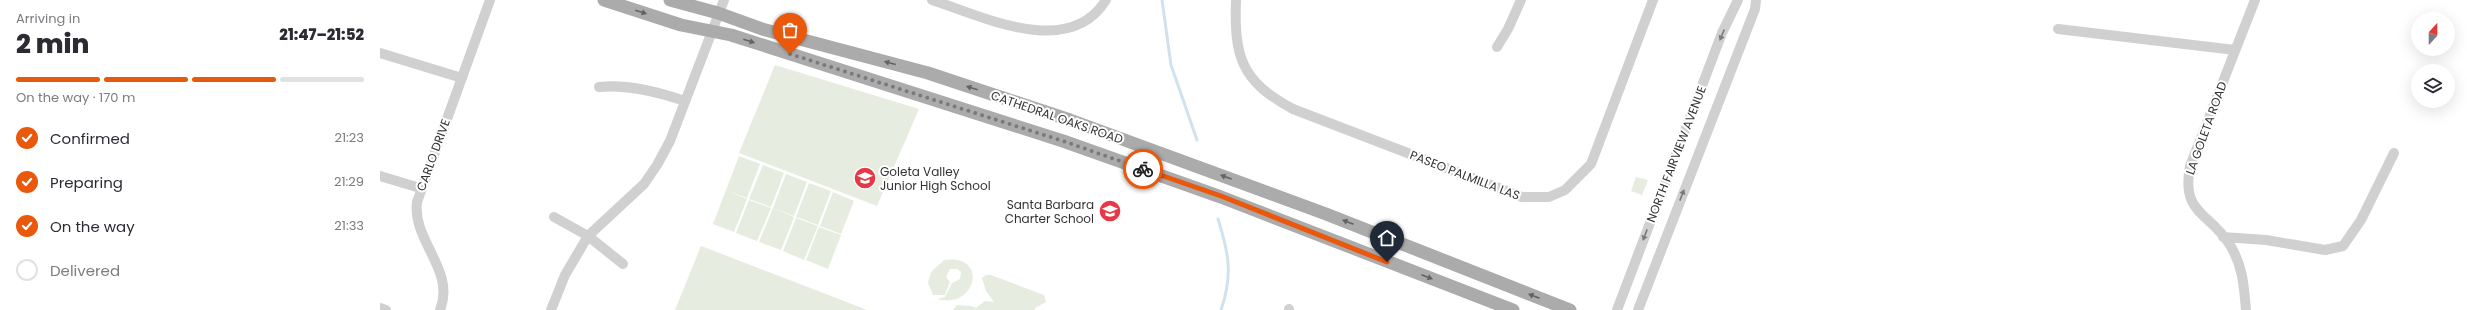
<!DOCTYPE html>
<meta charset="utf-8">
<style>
body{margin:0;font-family:Poppins,sans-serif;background:#f7f7f7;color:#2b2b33;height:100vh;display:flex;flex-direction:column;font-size:15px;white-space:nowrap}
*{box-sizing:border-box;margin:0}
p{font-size:13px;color:#7c7c81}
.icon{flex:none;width:22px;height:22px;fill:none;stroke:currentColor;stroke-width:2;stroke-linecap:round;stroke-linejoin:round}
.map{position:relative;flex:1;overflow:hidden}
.side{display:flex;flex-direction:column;background:#fff;width:380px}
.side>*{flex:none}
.needle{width:26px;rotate:21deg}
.tools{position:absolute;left:2031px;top:12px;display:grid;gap:8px}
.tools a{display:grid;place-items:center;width:44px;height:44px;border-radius:50%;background:#fff;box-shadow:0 4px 16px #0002;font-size:20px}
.pin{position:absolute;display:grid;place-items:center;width:34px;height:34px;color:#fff;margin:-41px -17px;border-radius:50% 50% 50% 0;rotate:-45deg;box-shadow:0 0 4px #0007}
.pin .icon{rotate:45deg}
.courier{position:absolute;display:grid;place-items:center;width:40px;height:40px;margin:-20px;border:3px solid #ea580c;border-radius:50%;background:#fff;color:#222;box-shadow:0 1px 5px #0007}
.overview em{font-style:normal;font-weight:800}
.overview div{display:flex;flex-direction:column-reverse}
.overview{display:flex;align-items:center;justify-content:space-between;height:68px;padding:0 16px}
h1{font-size:26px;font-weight:800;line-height:30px}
.bar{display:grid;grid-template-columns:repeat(4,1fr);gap:6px 4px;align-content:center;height:48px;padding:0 16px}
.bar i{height:5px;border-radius:3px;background:#e1e1e2}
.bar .active{background:#ea580c}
.bar p{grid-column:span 4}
ol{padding:0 16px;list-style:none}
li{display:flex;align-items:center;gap:12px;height:44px}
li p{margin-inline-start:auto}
li .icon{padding:4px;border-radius:50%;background:#ea580c;color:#fff;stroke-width:4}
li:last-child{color:#7c7c81}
li i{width:22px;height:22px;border:2px solid #e1e1e2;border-radius:50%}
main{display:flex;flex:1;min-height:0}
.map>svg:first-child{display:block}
</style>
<main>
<section class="side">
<div class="overview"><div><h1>2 min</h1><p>Arriving in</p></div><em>21:47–21:52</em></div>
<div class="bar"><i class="active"></i><i class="active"></i><i class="active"></i><i></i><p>On the way · 170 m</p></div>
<ol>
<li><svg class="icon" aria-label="check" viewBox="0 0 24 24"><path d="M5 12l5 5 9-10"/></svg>Confirmed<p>21:23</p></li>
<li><svg class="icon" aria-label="check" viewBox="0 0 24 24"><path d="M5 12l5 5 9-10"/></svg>Preparing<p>21:29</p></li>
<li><svg class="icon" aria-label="check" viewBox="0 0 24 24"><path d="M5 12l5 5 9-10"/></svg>On the way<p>21:33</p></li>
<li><i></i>Delivered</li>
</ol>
</section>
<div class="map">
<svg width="2087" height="310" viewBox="0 0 2087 310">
<rect width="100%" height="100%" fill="#fff"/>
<path fill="#e6ecdf" d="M395 65 539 109 497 206 359 153Z
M359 156 380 164 367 198 346 190Z
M383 165 404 173 391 207 369 199Z
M406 174 427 182 414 216 393 208Z
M1256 177 1268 180 1262 195 1251 191Z
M429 183 451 191 438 225 416 217Z
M346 190 367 199 354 232 333 224Z
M453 192 474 201 461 234 440 226Z
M369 200 391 208 377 241 356 233Z
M393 208 414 217 401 250 379 242Z
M416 218 438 226 424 260 403 251Z
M439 227 461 235 448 269 426 260Z
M321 246 464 301 487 310H295Z
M564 260C609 253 597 310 557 299L565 297 572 283 580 279 581 272 577 269H570L566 277 570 282 565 295H553L548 283 551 272Z
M606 275H611L664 295 666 302 655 308V310H573L577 305 591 306 596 308 605 301 614 302 606 291 602 278Z"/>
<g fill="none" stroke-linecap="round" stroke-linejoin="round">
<path stroke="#cfe2ee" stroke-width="3" d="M782 0 791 65 817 140
M838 219C849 254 853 275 841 310"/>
<path stroke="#d0d0d0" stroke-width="10" d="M552 0C602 16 689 60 726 0
M856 0C854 57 861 81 913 109L1142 197H1169L1185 190 1211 164 1273 0
M1678 29 1855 50
M1117 47 1128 29 1141 0
M0 53 82 78
M219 87C248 84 278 92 305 101
M0 176 40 188
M174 217 208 236 243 264
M1843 237 1886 240 1945 250 1963 246 1981 220 2014 153
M0 308 6 310
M60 310C76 270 32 241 37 202L110 0
M171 310 185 275 208 236 264 184 277 165 290 141 344 0
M909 310V309
M1237 310 1342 33 1358 0
M1258 310 1375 9 1376 0
M1866 310C1864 287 1863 266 1850 245 1829 211 1801 215 1810 166L1875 0"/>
<path stroke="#ababab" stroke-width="13" d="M224 0 301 25 351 35 683 141 841 197 1133 310
M290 0 338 13 382 29 548 73 690 120 946 214 1190 310"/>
</g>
<defs><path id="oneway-solid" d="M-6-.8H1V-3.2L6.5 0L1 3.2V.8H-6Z"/></defs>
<g fill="#636363">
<use href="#oneway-solid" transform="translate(261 12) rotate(18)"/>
<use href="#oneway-solid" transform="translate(369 41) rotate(17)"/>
<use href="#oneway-solid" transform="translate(510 63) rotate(-165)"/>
<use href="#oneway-solid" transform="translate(592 88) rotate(-162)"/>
<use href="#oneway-solid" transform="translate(846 177) rotate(-160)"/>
<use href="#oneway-solid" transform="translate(968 222) rotate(-159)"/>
<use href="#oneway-solid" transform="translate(1047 277) rotate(21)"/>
<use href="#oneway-solid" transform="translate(1154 296) rotate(-159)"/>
</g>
<g fill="#7a7a7a">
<use href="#oneway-solid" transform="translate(1342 35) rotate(112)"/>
<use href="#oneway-solid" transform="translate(1302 195) rotate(-69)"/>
<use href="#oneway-solid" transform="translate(1265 235) rotate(111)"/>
</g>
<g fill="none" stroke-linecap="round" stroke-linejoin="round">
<path stroke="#7a7a7a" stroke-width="4" stroke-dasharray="0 7.2" d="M410 54 683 141 763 169"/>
<path stroke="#ea580c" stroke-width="5" d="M763 169 841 196 1007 262"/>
</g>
<defs>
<g id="school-disc" transform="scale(1.15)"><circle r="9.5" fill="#e63946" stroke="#fff"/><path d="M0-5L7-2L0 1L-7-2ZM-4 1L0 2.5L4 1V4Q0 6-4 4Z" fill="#fff"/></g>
</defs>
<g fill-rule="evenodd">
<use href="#school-disc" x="485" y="178"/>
<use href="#school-disc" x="730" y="211"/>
</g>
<g text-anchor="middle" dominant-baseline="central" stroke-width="4" stroke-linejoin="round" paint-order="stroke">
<g font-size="12" fill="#333" stroke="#fff">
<text transform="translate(677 117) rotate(19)">CATHEDRAL OAKS ROAD</text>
<text transform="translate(1826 128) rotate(-70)">LA GOLETA ROAD</text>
<text transform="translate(1296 154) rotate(-69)">NORTH FAIRVIEW AVENUE</text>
<text transform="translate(53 155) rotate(-70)">CARLO DRIVE</text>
<text transform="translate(1085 175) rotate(21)">PASEO PALMILLA LAS</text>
</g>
<g font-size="12" fill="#333" stroke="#fff" text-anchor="start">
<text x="500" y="171">Goleta Valley<tspan x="500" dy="14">Junior High School</tspan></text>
<text x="714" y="204" text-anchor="end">Santa Barbara<tspan x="714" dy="14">Charter School</tspan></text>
</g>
</g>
</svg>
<div class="tools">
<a><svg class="needle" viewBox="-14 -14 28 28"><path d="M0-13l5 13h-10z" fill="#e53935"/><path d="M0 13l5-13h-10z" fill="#7c7c81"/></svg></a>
<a><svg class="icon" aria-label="layers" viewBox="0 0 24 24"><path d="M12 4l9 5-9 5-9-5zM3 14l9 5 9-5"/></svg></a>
</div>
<div class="pin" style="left:410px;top:54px;background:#ea580c"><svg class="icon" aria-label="bag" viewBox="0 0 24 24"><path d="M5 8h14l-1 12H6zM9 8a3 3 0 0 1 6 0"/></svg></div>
<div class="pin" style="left:1007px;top:262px;background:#1f2937"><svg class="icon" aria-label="home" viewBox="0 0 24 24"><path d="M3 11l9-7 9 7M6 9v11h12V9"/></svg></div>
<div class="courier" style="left:763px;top:169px"><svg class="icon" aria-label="bike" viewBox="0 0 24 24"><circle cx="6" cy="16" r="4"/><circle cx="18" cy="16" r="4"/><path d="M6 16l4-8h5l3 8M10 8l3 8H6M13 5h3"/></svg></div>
</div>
</main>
